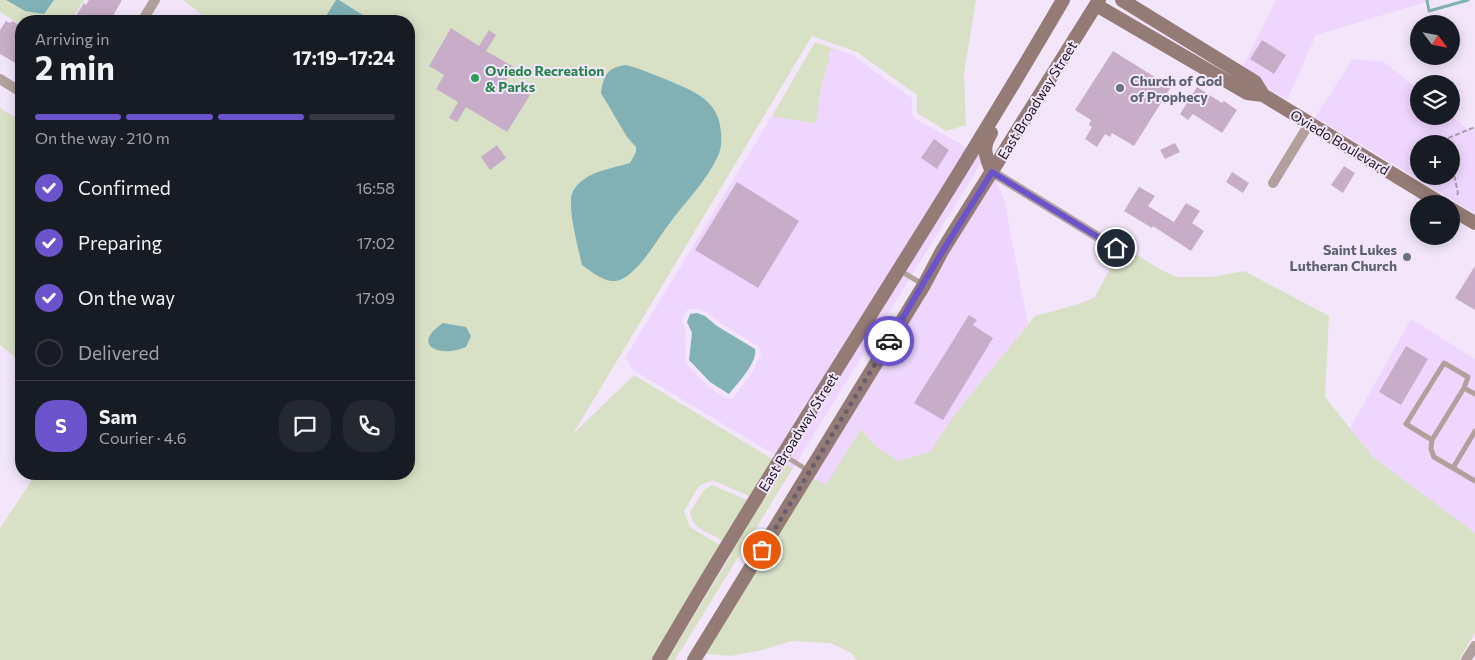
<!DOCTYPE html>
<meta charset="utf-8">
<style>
body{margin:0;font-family:Commissioner,sans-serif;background:#242831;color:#f1f3f6;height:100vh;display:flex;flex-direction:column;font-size:19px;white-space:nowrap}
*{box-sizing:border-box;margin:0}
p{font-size:16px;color:#9ea1a6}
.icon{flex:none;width:28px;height:28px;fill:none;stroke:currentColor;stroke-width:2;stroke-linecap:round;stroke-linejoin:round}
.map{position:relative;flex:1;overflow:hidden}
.details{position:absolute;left:15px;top:15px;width:400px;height:465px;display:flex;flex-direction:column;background:#171b24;border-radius:20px;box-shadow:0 2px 12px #0003}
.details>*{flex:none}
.needle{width:32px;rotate:122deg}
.controls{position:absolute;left:1410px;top:15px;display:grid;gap:10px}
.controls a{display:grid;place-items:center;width:50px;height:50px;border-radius:50%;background:#171b24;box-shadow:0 2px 12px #0003;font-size:25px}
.pin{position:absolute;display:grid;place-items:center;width:42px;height:42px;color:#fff;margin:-21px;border:2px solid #fff;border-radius:50%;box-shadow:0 1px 5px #0007}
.courier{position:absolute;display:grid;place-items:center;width:50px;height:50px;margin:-25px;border:4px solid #6b53cc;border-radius:50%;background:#fff;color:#222;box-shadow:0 1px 6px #0007}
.overview em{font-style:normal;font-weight:700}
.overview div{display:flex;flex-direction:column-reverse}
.overview{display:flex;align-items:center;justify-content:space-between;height:85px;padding:0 20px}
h1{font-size:32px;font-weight:700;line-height:38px}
.bar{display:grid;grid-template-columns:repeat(4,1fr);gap:8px 5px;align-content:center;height:60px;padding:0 20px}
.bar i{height:6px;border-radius:4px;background:#363941}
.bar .on{background:#6b53cc}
.bar p{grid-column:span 4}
.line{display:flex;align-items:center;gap:12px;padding:0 20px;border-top:1px solid #363941}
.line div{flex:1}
.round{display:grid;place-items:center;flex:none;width:52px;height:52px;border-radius:20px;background:#242831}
ol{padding:0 20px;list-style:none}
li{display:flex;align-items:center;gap:15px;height:55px}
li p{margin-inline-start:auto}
li .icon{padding:5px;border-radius:50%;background:#6b53cc;color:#fff;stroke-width:4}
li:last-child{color:#9ea1a6}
li i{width:28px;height:28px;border:2px solid #363941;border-radius:50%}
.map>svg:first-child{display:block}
</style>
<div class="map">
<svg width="1475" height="660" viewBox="0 0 1475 660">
<rect width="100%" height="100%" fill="#f3e6fb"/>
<path fill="#efd6fe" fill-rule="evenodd" d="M1276 0H1433L1316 35 1287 100 1264 86 1242 68Z
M829 50H837L852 55 895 86 912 98V114L914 118 961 144 983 160 793 468 783 463 780 458 633 370 625 358 772 116 816 124 821 86 830 58ZM688 309H698L708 313 720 323 758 346 760 348 761 354 752 373 733 398 730 399 720 395 707 385 685 362 686 333 682 319Z
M1353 59 1384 62 1419 90V116H1451L1471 131 1475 130V213L1315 117ZM1419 144H1451V176H1419Z
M988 176 996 181 1004 199 1028 324 955 414 930 452 898 461 878 448 861 429 826 486 804 474Z
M1411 319 1475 359V533L1373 457 1350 428Z"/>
<path fill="#d8e1c6" d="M0 0H84L71 21H21V25L0 12Z
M183 0H976L964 74 966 125 946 131 917 113V95L857 52 812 36 573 434 634 375 777 462 756 499 712 480 699 486 684 511 690 527 720 545 726 554 660 660H0V528L36 474H409V21H206L200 13Z
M815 42 837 50H829L830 58 821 86 816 124 772 116Z
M0 108 21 121V362L0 345Z
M1127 249 1161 270 1177 277H1212L1244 271 1329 316 1325 397 1373 457 1475 533V633L1459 660H857L851 653 830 643 792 641 762 650 731 656 695 653 804 474 826 485 861 429 878 448 898 461 930 452 955 414 1035 316 1079 304 1095 297 1109 270Z
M783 463 793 468 675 660H667L731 555C726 534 704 536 694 523 692 521 691 515 690 512L704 490 712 485 754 503H758L770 493Z"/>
<path fill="#81b1b5" d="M6 0H54L44 14 25 11Z
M336 0H339L369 19 368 21H323Z
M626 65C639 68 652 74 665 79 692 91 719 98 721 133 722 141 721 151 717 158 706 181 687 200 672 220 658 237 641 271 620 280 607 285 592 272 582 265 578 247 570 218 571 200 571 192 576 185 583 180 596 170 614 168 630 163L636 152V147L627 137 601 93C604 74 607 68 626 65Z
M697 313 705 316 717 326 755 349C758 362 737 384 729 394L710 382 689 360 692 333 687 322 690 314Z
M443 323 466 327 471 336 466 347C441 358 409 346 443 323Z"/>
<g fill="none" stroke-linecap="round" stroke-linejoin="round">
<path stroke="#81b1b5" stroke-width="3" d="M1427 0 1429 11 1468 0"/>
</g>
<path fill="#c8adc9" d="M89 0H122L110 21H73L84 3 86 5Z
M6 21 10 23 12 21 21 26V66L0 54V30Z
M451 28 479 46 489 30 496 35 486 51 514 67 506 81 530 95 507 132 466 107 457 122 449 118 458 102 436 89 444 75 429 66Z
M1262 40 1286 55 1274 74 1250 59Z
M1113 51 1171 87 1134 146 1112 133 1110 137 1105 134 1097 147 1085 139 1092 127 1089 125 1091 120 1075 110Z
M1197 87 1222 103 1224 101 1237 110 1222 133 1193 114 1188 120 1180 114Z
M934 139 949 150 937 169 921 158Z
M1175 143 1180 152 1165 159 1160 150Z
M497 145 506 158 490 170 481 157Z
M1344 166 1355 173 1343 193 1331 185Z
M1232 172 1249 183 1243 193 1226 182Z
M737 182 799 221 758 288 695 250Z
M1139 187 1155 196 1148 206 1174 222 1186 203 1200 211 1192 223 1204 231 1191 251 1153 226 1152 228 1124 211Z
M1475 266V310L1455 298Z
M969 315 977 320 973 325 993 338 943 420 914 403Z
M1406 346 1428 359 1401 405 1379 392Z"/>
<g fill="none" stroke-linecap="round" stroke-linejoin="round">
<path stroke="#a69bad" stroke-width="2" stroke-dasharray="5 2.5" stroke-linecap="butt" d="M1447 144 1446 139 1475 127
M1451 161 1458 193 1456 197"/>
<path stroke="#b2a09c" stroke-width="5" d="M899 270 924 285
M1464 388 1468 377 1444 363 1406 424 1432 440 1431 449 1434 457 1475 481
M1432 440 1464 388 1475 394
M785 456 809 471
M1453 468 1475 431"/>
<path stroke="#b2a09c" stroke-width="10" d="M142 21 155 0
M0 79 21 92
M992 172 1116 248
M1273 183 1309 124
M1466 660 1475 646"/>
<path stroke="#957b75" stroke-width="14" d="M1122 0 1255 82 1263 95 1442 204
M1096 5 1247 93 1263 95
M991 133C981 149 986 156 992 172
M1451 209 1475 223
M659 660C789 437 933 223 1063 0
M694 660 924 285 942 251 1099 0"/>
</g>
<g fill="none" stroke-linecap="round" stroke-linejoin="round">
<path stroke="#685e6d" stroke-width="5" stroke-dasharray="0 9" d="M762 550 889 341"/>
<path stroke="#6b53cc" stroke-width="6" d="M889 341 942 252 992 172 1116 248"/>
</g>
<circle fill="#2e9e5b" stroke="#f3e6fb" stroke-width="2" cx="475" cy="78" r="5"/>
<g fill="#6b7280" stroke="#f3e6fb" stroke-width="2">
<circle cx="1120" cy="88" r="5"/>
<circle cx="1407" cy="257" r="5"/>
</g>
<g text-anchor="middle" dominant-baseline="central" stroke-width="4" stroke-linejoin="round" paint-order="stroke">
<g font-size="14" font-weight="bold" fill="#27864d" stroke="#f3e6fb" text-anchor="start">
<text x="485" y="70">Oviedo Recreation<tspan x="485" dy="16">&amp; Parks</tspan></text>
</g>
<g font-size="14" font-weight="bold" fill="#5b616d" stroke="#f3e6fb" text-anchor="start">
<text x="1130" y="80">Church of God<tspan x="1130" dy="16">of Prophecy</tspan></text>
<text x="1397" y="249" text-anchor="end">Saint Lukes<tspan x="1397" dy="16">Lutheran Church</tspan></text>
</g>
<g font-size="14" fill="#1d1521" stroke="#f3e6fb">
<text transform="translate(1037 100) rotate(-58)">East Broadway Street</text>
<text transform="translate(1340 142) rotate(31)">Oviedo Boulevard</text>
<text transform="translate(798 432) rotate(-58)">East Broadway Street</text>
</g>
</g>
</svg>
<div class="controls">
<a><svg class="needle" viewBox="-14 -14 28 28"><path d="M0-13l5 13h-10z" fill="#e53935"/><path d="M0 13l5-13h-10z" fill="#9ea1a6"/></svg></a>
<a><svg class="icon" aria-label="layers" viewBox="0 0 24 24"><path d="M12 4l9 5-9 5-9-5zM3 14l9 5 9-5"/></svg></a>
<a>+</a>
<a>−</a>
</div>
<div class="pin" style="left:762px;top:550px;background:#ea580c"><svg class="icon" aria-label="bag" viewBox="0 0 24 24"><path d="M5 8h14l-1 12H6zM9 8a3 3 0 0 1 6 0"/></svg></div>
<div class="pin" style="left:1116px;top:248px;background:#1f2937"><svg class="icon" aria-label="home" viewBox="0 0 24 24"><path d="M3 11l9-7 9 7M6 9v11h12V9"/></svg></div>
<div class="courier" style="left:889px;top:341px"><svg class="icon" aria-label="car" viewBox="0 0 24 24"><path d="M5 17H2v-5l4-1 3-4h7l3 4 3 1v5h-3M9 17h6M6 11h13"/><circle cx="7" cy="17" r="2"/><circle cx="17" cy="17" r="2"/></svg></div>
<section class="details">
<div class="overview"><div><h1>2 min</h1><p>Arriving in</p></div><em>17:19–17:24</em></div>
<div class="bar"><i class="on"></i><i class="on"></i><i class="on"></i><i></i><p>On the way · 210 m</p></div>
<ol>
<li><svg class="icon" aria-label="check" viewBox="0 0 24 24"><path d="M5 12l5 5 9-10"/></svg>Confirmed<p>16:58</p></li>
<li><svg class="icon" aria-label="check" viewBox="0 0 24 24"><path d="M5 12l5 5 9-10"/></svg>Preparing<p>17:02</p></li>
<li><svg class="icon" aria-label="check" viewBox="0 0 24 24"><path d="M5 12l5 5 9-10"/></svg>On the way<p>17:09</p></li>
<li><i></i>Delivered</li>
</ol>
<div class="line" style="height:90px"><b class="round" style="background:#6b53cc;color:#fff">S</b><div><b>Sam</b><p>Courier · 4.6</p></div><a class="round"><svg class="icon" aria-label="chat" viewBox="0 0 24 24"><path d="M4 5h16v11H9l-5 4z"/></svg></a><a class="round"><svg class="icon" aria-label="phone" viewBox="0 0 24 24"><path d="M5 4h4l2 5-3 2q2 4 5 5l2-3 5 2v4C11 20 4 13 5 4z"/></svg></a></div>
</section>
</div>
